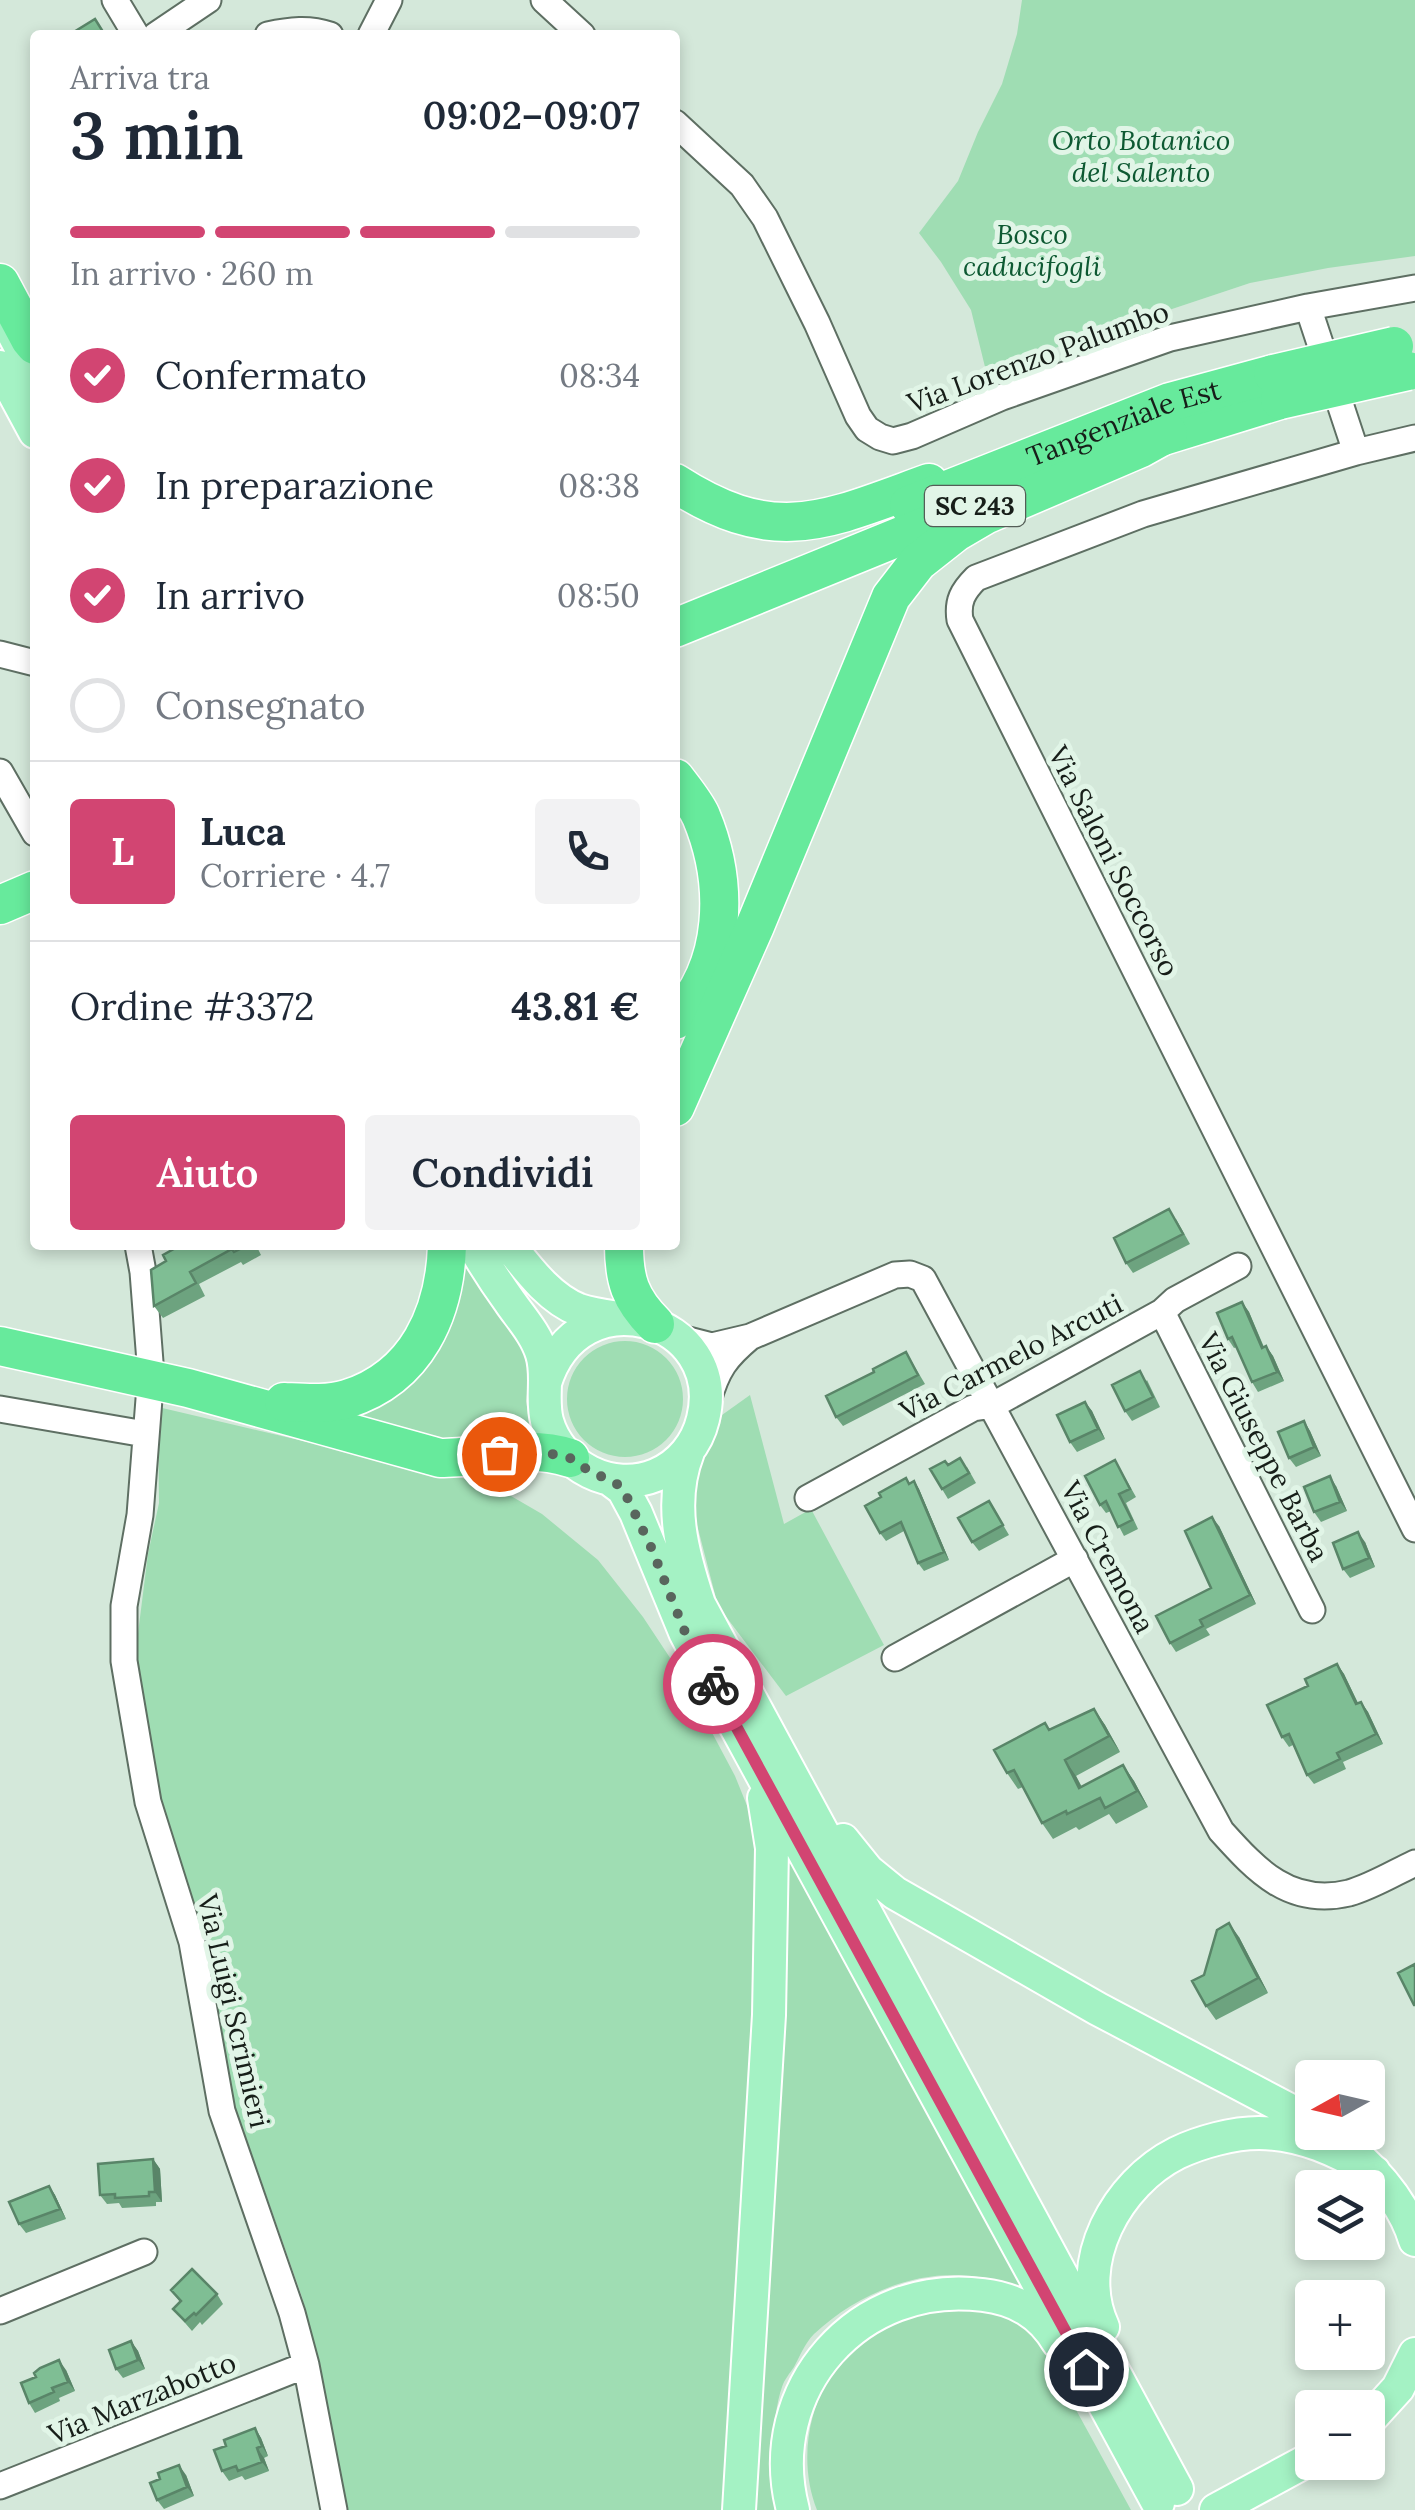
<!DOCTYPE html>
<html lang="it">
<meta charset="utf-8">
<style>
body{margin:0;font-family:Lora,serif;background:#f2f2f3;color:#1f2937;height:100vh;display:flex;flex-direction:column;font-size:38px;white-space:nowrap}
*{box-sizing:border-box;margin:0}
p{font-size:32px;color:#747a83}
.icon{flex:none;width:55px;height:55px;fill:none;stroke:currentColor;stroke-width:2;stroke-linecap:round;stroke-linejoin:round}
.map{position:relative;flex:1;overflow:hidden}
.panel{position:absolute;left:30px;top:30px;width:650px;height:1220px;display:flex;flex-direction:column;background:#fff;border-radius:10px;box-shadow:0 5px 15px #0003}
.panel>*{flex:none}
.needle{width:65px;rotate:262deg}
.tools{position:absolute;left:1295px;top:2060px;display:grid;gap:20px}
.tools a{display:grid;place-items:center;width:90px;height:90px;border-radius:10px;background:#fff;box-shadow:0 5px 15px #0003;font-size:50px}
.pin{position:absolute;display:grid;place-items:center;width:85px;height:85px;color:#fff;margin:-42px;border:5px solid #fff;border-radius:50%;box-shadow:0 2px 10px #0007}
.courier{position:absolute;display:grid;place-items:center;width:100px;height:100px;margin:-50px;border:8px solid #d24572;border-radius:50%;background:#fff;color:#222;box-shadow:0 2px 12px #0007}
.headline em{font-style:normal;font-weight:600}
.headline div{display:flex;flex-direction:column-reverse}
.headline{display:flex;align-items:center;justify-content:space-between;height:170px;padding:0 40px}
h1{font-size:65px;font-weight:600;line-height:75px}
.bar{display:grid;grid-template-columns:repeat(4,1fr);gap:15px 10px;align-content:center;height:120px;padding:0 40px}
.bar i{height:12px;border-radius:8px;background:#e0e1e3}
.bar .active{background:#d24572}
.bar p{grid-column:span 4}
.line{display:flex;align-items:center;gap:25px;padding:0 40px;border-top:2px solid #e0e1e3}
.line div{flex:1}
.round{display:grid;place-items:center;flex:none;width:105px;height:105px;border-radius:10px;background:#f2f2f3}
ol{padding:0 40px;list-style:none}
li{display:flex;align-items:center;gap:30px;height:110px}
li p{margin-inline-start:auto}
li .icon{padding:10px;border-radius:50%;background:#d24572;color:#fff;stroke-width:4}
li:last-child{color:#747a83}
li i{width:55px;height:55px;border:5px solid #e0e1e3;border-radius:50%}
.primary-button{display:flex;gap:20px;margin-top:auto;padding:20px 40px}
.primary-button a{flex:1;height:115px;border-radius:10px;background:#d24572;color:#fff;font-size:40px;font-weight:600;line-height:115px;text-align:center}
.primary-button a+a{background:#f2f2f3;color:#1f2937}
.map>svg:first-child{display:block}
</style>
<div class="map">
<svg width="1415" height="2510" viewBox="0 0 1415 2510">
<rect width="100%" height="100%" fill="#d4e8da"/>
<path fill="#9fddb3" d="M1022 0H1415V256L1328 268 1250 283 986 371 971 310 941 262 919 233 958 181 978 132 1002 84 1017 34Z
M456 1245 532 1354 526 1401 533 1441 475 1446 325 1417 383 1395Z
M567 1399a58 58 0 1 1 116 0a58 58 0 1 1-116 0Z
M750 1395 784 1524 811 1509 884 1645 786 1696 718 1606 687 1486 722 1415Z
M158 1407 492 1485 542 1514 598 1560 643 1617 682 1676 735 1776 750 1813 761 1857 723 2510H343L320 2371 302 2297 225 2078 139 1707 137 1641 148 1554 159 1503Z
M778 1836 1027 2298C1014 2291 999 2281 985 2278 923 2266 859 2292 814 2334 805 2343 800 2356 794 2367 790 2373 784 2380 782 2387 771 2418 771 2479 781 2510H753Z
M973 2303 1030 2326 1131 2510H817C790 2442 821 2353 889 2323 913 2312 948 2309 973 2303Z"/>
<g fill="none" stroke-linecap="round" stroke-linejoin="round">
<g stroke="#5e6f63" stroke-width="29">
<path id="minor" d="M115 0 136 35
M544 0 582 35
M156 35 208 0
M268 35C290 30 309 28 330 35
M371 35 389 0
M675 123 742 185 765 218 817 323 858 416 867 429 880 437 893 441 912 436 1002 397 1170 338 1308 307 1415 288
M1308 307 1356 452
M1415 438 1356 452 1143 514 976 578C963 591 957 601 960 620L1415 1529
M0 654 35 663
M0 772 35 833
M138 1245 143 1272 150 1362
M1162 1312 1312 1610
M677 1337 712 1346 750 1337C726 1357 717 1369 708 1401
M750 1337 895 1275 910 1274 923 1279 1221 1831C1257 1871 1290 1907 1349 1893 1371 1887 1394 1873 1415 1863
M149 1399 140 1515 124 1606V1661L148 1802 192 1942 222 2111 292 2313 306 2365 334 2510
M0 1409 145 1434
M808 1498 973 1408 993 1405 1162 1312 1175 1300 1238 1266
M895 1658 1075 1559
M0 2311 144 2252
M0 2486 306 2365"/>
</g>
<g stroke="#fff" stroke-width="36">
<path id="major" d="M9 325 35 374
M0 367 35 432
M473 1245C484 1264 497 1284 510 1302 521 1318 536 1334 542 1354 549 1376 541 1399 547 1421 560 1467 612 1493 656 1475 680 1465 697 1444 703 1419 728 1318 579 1273 545 1383
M509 1245C528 1269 549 1298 579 1310 591 1314 605 1316 618 1318
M688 1452C668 1503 682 1553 699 1604L1177 2489
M611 1480 623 1489 636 1513 685 1632 704 1668 1158 2503
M843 1840 868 1871 895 1893 1098 2009 1312 2122
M1359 2158C1384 2181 1405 2207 1415 2240
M1103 2327C1073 2262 1117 2183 1177 2153 1200 2142 1233 2133 1259 2133 1301 2133 1339 2151 1374 2172
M1368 2421 1398 2388 1415 2354
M739 2510 769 2015 772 1848 764 1798
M793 2510C761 2389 859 2279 983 2295 1016 2299 1041 2313 1058 2342
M1216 2510 1312 2458"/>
</g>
<g stroke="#fff" stroke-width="41">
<g id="highway">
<path d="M0 283 30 339 35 345"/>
<path d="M1147 441 1280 400"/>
<path d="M675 483C776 548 826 520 929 483"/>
<path id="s1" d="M909 505 1170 402 1273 374"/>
<path d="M675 628 960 512"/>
<path d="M675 778C684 790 695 803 701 816 729 883 728 966 675 1020"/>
<path d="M0 905 35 890"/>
<path d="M675 1107 755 926 891 597 918 562 956 532 985 515 1141 448 1168 433"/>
<path d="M624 1245C624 1280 630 1299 655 1324"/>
<path d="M0 1346 188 1388 440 1458C483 1458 528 1444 570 1458"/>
<path d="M284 1402C305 1403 327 1405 347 1399 417 1377 445 1313 447 1245"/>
</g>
</g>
<use href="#minor" stroke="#fff" stroke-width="25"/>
<use href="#major" stroke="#a4f2c4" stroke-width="32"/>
<use href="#highway" stroke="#67ea9c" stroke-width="38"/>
<g stroke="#fff" stroke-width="41" stroke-linecap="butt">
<path id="highway-bridge" d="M1273 374 1394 346
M1280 400 1408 371"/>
</g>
<use href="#highway-bridge" stroke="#67ea9c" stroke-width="38"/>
</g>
<path fill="#6da37f" d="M1176 1219 1190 1244 1133 1273 1126 1263Z
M181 1245H256L261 1255 243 1265 241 1262 199 1284 205 1296 163 1318 154 1306 166 1261Z
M1242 1302 1249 1312 1264 1347 1266 1346 1273 1356 1284 1381 1258 1392 1252 1382 1237 1347 1234 1348 1228 1339Z
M906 1352 925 1384 843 1426 836 1417 874 1372Z
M1147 1380 1160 1407 1132 1421 1125 1411Z
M1085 1402 1092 1411 1105 1439 1077 1452 1070 1442Z
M1304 1421 1310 1431 1321 1456 1296 1467 1289 1458Z
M1115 1460 1136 1497 1126 1503 1138 1529 1124 1536 1111 1511 1106 1513 1100 1505Z
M948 1465 967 1467 976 1483 948 1499 942 1489Z
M914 1481 919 1489 949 1560 924 1571 918 1563 904 1531 886 1541 880 1533 909 1484Z
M1336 1486 1347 1511 1321 1522 1314 1512Z
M989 1501 1009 1535 979 1551 972 1542Z
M1219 1526 1256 1604 1206 1629 1210 1635 1176 1652 1170 1643 1211 1588Z
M1365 1542 1375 1567 1350 1578 1343 1569Z
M1337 1664 1344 1674 1358 1703 1361 1702 1368 1712 1383 1744 1343 1762 1346 1769 1314 1784 1307 1775 1293 1745 1289 1747 1282 1737 1308 1686Z
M1094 1709 1105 1725 1120 1752 1076 1776 1082 1787 1123 1765 1134 1781 1148 1807 1116 1824 1109 1814 1079 1830 1076 1827 1053 1839 1042 1823 1023 1787 1018 1789 1007 1773 1050 1730Z
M1239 1937 1268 1993 1216 2020 1206 2006 1204 1975Z
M153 2159 160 2169 162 2202H156V2206L122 2208 119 2203 107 2204 100 2195Z
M49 2186 55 2195 66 2219 26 2233 19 2224Z
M171 2290 217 2294 223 2304 202 2325 200 2322 192 2331 173 2309 180 2302Z
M131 2341 138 2351 145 2369 123 2378 116 2369Z
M66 2370 75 2391 59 2398 60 2401 35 2413 29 2403Z
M255 2428 261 2438 268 2456 264 2458 269 2471 245 2480 242 2476 229 2481 222 2471 226 2446Z
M186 2475 194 2496 164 2509 157 2500Z"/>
<path fill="#598568" d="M1242 1302 1249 1312 1268 1358 1262 1348Z
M1266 1346 1273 1356 1284 1381 1277 1372Z
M1085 1402 1092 1411 1105 1439 1098 1429Z
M1304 1421 1310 1431 1321 1456 1314 1447Z
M1330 1476 1336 1486 1347 1511 1340 1502Z
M914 1481 919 1489 949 1560 944 1552Z
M1212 1517 1219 1526 1256 1604 1250 1595Z
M1358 1532 1365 1542 1375 1567 1369 1558Z
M1337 1664 1344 1674 1363 1714 1356 1704Z
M1361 1702 1368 1712 1383 1744 1376 1734Z
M1094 1709 1105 1725 1120 1752 1109 1736Z
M1065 1760 1076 1776 1090 1804 1079 1788Z
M1123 1765 1134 1781 1148 1807 1137 1791Z
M1229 1923 1239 1937 1268 1993 1258 1978Z
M153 2159 160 2169 162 2202 155 2192Z
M49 2186 55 2195 66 2219 60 2209Z
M131 2341 138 2351 145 2369 138 2360Z
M59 2360 66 2370 75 2391 68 2382Z
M255 2428 261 2438 268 2456 262 2446Z
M257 2448 264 2458 269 2471 262 2462Z
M179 2465 186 2475 194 2496 187 2487Z"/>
<path fill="#7fbe94" stroke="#598568" stroke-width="2.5" d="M95 19 105 35H69Z
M1169 1209 1183 1234 1126 1263 1114 1238Z
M181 1245H248L234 1252 232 1249 190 1272 196 1283 154 1306 151 1270 166 1261 163 1255Z
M1242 1302 1262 1348 1266 1346 1277 1372 1252 1382 1232 1337 1228 1339 1217 1313Z
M906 1352 918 1375 836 1417 826 1396 874 1372 873 1369Z
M1140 1371 1153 1397 1125 1411 1112 1385Z
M1085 1402 1098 1429 1070 1442 1057 1415Z
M1304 1421 1314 1447 1289 1458 1278 1432Z
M960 1458 969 1473 942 1489 930 1469 945 1461 948 1465Z
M1115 1460 1130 1489 1119 1494 1132 1520 1118 1527 1106 1501 1100 1505 1085 1476Z
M1330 1476 1340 1502 1314 1512 1304 1487Z
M906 1478 909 1484 914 1481 944 1552 918 1563 901 1522 880 1533 865 1506 881 1497 879 1493Z
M989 1501 1003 1525 972 1542 958 1518Z
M1212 1517 1250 1595 1200 1620 1203 1626 1170 1643 1156 1616 1211 1588 1185 1531Z
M1358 1532 1369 1558 1343 1569 1333 1543Z
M1337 1664 1356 1704 1361 1702 1376 1734 1337 1753 1340 1759 1307 1775 1289 1734 1282 1737 1267 1705 1308 1686 1305 1679Z
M1094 1709 1109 1736 1065 1760 1079 1788 1123 1765 1137 1791 1105 1808 1100 1798 1067 1814 1066 1811 1042 1823 1014 1770 1007 1773 994 1750 1045 1723 1049 1730Z
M1229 1923 1258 1978 1206 2006 1192 1981 1204 1975 1217 1930Z
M1415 1964V2005H1414L1398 1973Z
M153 2159 155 2192H149V2196L115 2198V2194L100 2195 98 2164Z
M49 2186 60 2209 19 2224 9 2202Z
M192 2269 217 2294 196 2315 194 2313 185 2321 173 2309 181 2301 171 2290Z
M131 2341 138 2360 116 2369 109 2350Z
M59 2360 68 2382 52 2388 54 2392 29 2403 21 2383 36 2377 34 2373 40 2368Z
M255 2428 262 2446 257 2448 262 2462 238 2471 236 2466 222 2471 214 2450 226 2446 224 2440Z
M179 2465 187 2487 157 2500 150 2483 160 2479 158 2473Z"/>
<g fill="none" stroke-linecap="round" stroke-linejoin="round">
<path stroke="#59655d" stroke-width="10" stroke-dasharray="0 18" d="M499 1454 537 1452 559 1455 570 1458 594 1474 612 1480 623 1489 651 1547 685 1632 713 1684"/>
<path stroke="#d24572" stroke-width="12" d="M713 1684 1086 2369"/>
</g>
<g text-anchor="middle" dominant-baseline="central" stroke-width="10" stroke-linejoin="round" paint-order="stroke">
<rect fill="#e1f5e7" stroke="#545e57" stroke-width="2.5" x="925" y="486" width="100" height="40" rx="8"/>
<g font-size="25" font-weight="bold" fill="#171e19">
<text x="975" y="506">SC 243</text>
</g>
<g font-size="28" font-style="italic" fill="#0d5932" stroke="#e1f5e7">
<text x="1141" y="140">Orto Botanico<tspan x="1141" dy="32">del Salento</tspan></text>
<text x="1032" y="234">Bosco<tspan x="1032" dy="32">caducifogli</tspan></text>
</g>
<g font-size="28" fill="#171e19" stroke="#e1f5e7">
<text transform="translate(1038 357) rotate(-20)">Via Lorenzo Palumbo</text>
<text stroke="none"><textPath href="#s1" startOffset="230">Tangenziale Est</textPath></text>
<text transform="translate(1114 861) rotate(63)">Via Saloni Soccorso</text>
<text transform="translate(1011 1357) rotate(-27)">Via Carmelo Arcuti</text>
<text transform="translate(1264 1447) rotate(63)">Via Giuseppe Barba</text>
<text transform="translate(1108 1557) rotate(62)">Via Cremona</text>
<text transform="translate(234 2011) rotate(77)">Via Luigi Scrimieri</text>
<text transform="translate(142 2398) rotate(-22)">Via Marzabotto</text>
</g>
</g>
</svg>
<div class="tools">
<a><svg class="needle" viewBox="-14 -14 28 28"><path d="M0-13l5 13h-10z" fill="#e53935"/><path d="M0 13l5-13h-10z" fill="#747a83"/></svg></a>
<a><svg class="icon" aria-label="layers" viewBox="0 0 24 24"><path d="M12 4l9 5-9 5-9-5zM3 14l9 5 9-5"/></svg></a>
<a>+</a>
<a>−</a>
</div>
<div class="pin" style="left:499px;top:1454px;background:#ea580c"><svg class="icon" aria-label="bag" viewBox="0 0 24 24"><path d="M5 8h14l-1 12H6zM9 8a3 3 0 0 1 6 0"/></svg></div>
<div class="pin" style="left:1086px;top:2369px;background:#1f2937"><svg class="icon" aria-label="home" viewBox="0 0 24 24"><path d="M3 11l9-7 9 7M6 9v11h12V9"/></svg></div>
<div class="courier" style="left:713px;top:1684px"><svg class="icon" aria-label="bike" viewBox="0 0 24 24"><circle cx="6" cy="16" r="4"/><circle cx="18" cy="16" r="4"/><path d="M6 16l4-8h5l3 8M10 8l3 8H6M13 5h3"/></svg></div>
<section class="panel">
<div class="headline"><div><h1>3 min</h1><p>Arriva tra</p></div><em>09:02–09:07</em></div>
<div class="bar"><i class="active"></i><i class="active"></i><i class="active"></i><i></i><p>In arrivo · 260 m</p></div>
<ol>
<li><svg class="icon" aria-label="check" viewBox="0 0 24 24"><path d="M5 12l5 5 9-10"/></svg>Confermato<p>08:34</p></li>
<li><svg class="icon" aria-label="check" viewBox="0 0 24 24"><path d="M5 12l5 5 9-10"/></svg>In preparazione<p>08:38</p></li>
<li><svg class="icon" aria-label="check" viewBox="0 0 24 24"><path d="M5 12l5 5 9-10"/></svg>In arrivo<p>08:50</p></li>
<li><i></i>Consegnato</li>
</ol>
<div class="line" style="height:180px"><b class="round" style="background:#d24572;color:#fff">L</b><div><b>Luca</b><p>Corriere · 4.7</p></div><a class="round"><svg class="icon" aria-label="phone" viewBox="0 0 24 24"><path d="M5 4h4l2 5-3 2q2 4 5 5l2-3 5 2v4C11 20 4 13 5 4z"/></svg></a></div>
<div class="line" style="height:130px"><div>Ordine #3372</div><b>43.81 €</b></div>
<div class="primary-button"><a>Aiuto</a><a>Condividi</a></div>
</section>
</div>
